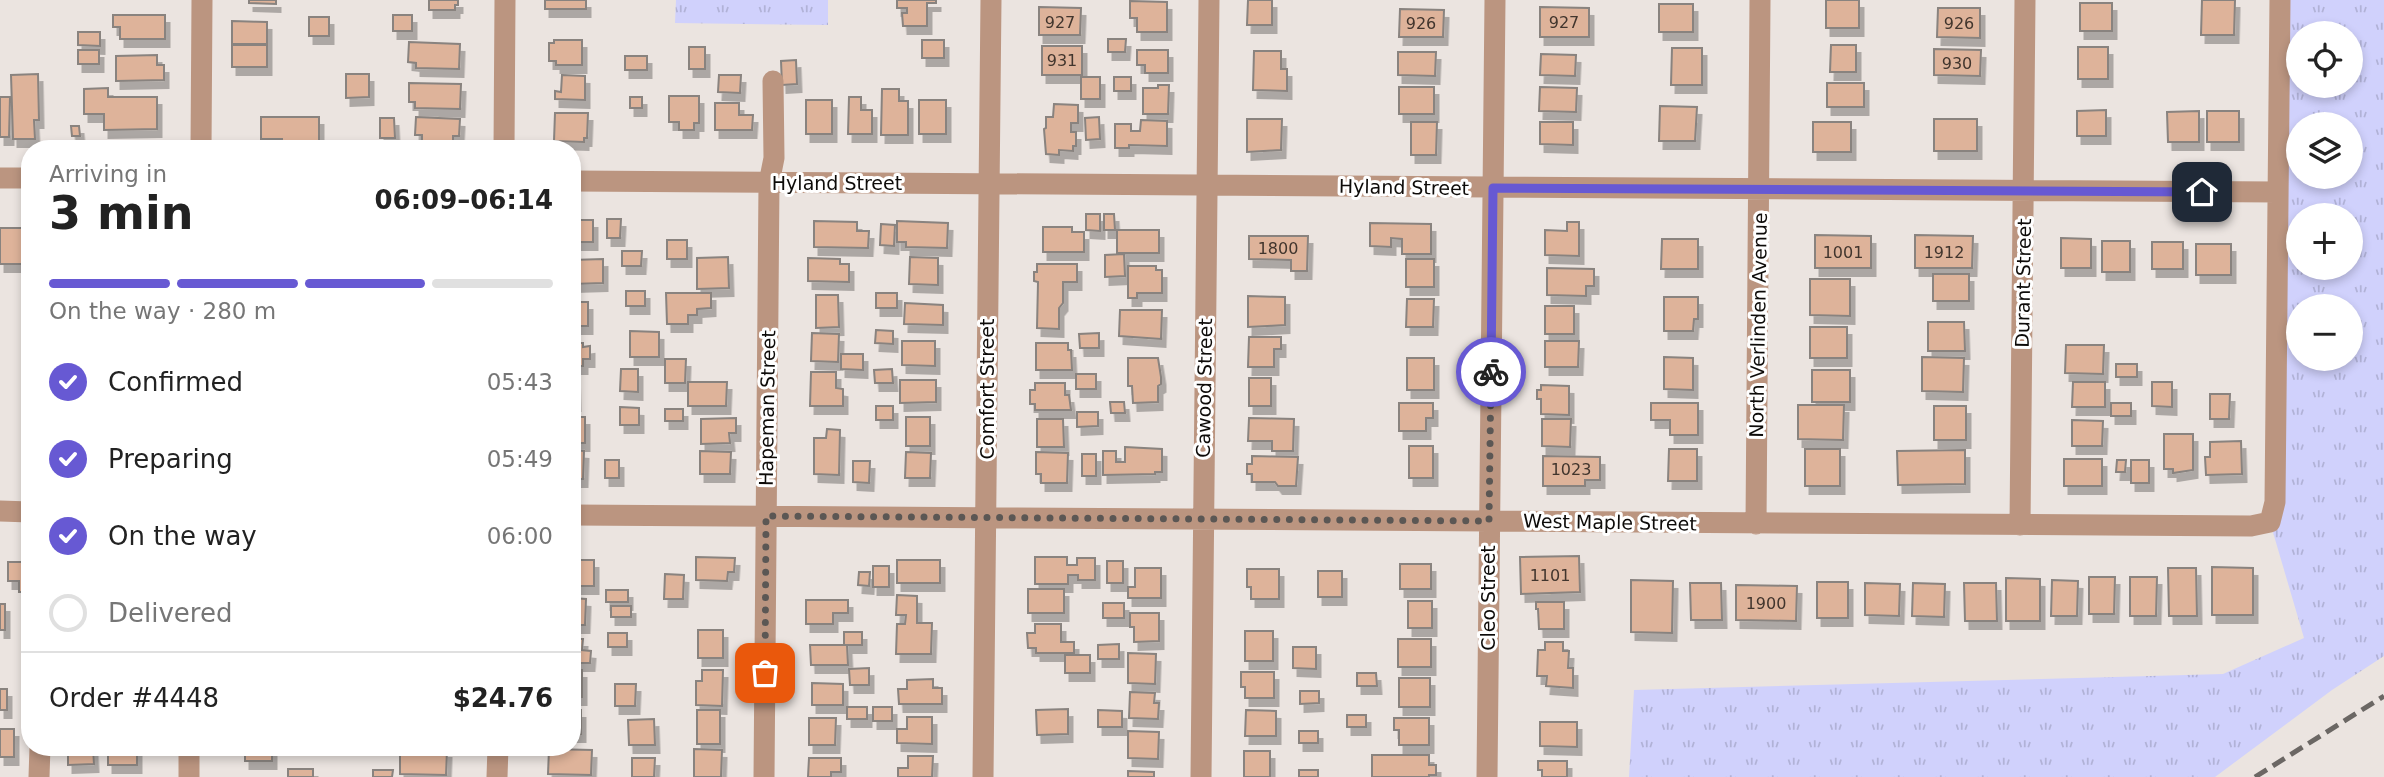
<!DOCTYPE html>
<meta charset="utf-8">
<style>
body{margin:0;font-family:"DejaVu Sans",sans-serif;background:#f6f6f6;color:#222;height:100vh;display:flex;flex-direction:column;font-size:26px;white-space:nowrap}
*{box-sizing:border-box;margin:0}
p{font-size:23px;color:#767676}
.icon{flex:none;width:38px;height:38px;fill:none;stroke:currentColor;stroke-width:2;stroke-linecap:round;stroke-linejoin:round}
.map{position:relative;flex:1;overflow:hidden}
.drawer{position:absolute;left:21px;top:140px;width:560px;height:616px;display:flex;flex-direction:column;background:#fff;border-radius:28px;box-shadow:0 4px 10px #0003}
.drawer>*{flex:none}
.fabs{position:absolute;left:2286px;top:21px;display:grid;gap:14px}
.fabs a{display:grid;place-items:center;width:77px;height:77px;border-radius:50%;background:#fff;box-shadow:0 4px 10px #0003;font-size:35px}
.pin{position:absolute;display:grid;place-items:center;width:60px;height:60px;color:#fff;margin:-30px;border-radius:14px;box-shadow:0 4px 10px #0006}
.courier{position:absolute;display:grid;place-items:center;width:70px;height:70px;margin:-35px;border:5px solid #6759d3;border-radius:50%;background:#fff;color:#222;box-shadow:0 2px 9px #0007}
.headline em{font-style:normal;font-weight:800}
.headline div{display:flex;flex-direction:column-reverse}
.headline{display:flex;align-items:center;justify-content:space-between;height:119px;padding:0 28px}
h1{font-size:46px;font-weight:800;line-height:52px}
.bar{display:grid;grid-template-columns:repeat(4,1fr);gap:10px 7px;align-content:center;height:84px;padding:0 28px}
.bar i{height:9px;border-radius:5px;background:#e0e0e0}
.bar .selected{background:#6759d3}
.bar p{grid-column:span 4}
.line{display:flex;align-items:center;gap:18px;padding:0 28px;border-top:2px solid #e0e0e0}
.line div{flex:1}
ol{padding:0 28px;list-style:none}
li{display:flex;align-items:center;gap:21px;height:77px}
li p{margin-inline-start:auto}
li .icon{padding:7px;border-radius:50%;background:#6759d3;color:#fff;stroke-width:4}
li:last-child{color:#767676}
li i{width:38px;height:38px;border:4px solid #e0e0e0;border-radius:50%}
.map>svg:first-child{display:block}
</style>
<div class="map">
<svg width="2384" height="777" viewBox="0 0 2384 777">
<defs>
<pattern id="park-tufts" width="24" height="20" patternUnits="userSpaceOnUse" patternTransform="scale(1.75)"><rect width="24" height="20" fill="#d0d1fc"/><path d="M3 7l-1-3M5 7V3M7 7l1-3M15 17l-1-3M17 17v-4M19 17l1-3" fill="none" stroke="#b1b2d7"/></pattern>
<filter id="shadow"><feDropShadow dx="4.5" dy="8" stdDeviation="0" flood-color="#0004"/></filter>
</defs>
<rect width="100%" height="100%" fill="#ebe4e0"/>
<path fill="url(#park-tufts)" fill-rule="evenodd" d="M676 0H828V25L675 23Z
M2276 0H2384V656L2332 690 2215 777H1629L1634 690 2223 674 2304 638 2270 522ZM2298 33H2350V86H2298ZM2298 124H2350V177H2298ZM2298 215H2350V268H2298ZM2298 306H2350V359H2298Z"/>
<path fill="#deb39a" stroke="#89837f" stroke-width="2" filter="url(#shadow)" d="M249 0H276V4L249 3Z
M429 0H458V5H455V10H429Z
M545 0H586V9H545Z
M897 0H936V3H927V26H903L902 13H907V8H897Z
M1248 0H1272V25H1247Z
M1826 0H1859V28H1826Z
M2202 0H2235L2234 35H2201Z
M1130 1 1167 2V32H1137V18H1130Z
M2080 3H2112V31H2080Z
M1659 4H1693V32H1659Z
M1039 7 1081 8 1080 35H1039Z
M1540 7 1589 8V37H1540Z
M1938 8H1980V38L1937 37Z
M1400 9 1444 10 1443 37H1399Z
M113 15H165V39H120V27H113Z
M393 15H412V31H393Z
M309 17H329V36H309Z
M232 21 267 22V44H232Z
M78 32H100V46L78 45Z
M1108 39H1126L1125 52H1108Z
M554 40H582V65H556V61H549V43H554Z
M922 40H944V58H922Z
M409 42 460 44 459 69 416 68V63L408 62Z
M232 45H267V67H232Z
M1831 45H1856V72H1830Z
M1042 46H1082V75H1042Z
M689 47H705V69H689Z
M2078 47H2108V79H2078Z
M1672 48H1702V85H1671Z
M1934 49 1981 50 1980 76 1934 75Z
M78 50H99V64H78Z
M1137 50H1168V73H1145V65H1137Z
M1254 51H1281V69H1287V91L1253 90Z
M1398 52H1436L1435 76 1398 75Z
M1541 54 1576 55 1575 76 1540 75Z
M157 55V65H164V80L116 81V56Z
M625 56H647V70H625Z
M796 60 797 84 782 85 781 61Z
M38 74 39 120H34L35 139H13L11 75Z
M346 74H369V97L346 98Z
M562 75 585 76V100L555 99V91L561 92Z
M719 75H741L740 93 718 92Z
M1081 77H1100V99H1081Z
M1114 77H1131V91H1114Z
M409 83 461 84 460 109 415 108V102H409Z
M1827 83H1864V107H1827Z
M1158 85H1169L1168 114H1143V88H1158Z
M1399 87H1434V114H1399Z
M1540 87 1577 88 1576 112 1539 111Z
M108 88V97H157V129L104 130V114H84V89Z
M882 89H899V101H908V135H881Z
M669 96H699V123H694V130H679V122H669Z
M0 97H10L9 137H0Z
M630 97H642V108H630Z
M849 97H861V110H872V134H848Z
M806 100H832V134H806Z
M919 100H946V134H919Z
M715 103H739V115H753L752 130H715Z
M1054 104 1078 105V123H1071V132H1076V146H1073V151L1059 150V155L1046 154 1044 129 1046 128V117H1053Z
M1660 106 1697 107 1695 141H1659Z
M2106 110V136H2077V111Z
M2199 111V142H2168L2167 112Z
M2207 111H2239V142H2207Z
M555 113H588L587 138H584V142L554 141Z
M261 117H319V145H282V139H261Z
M416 117 460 119 459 136H453V144L422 143V135H415Z
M1099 117 1100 139 1086 140 1085 118Z
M380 118H394L395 138H380Z
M1247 119H1282L1281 150 1247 152Z
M1934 119H1977V151H1934Z
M1141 120 1167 121V146L1129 145V148H1115V124H1131V131H1140Z
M1411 122H1437L1436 155H1411Z
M1540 122H1573V145L1540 144Z
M1813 122H1851V152H1813Z
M71 126H79L80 136H72Z
M1086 214H1100V231L1086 230Z
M1104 214H1114L1115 230H1104Z
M607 219H621L620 238H607Z
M572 220H593V242H572Z
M814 221 857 222V231H869L868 248 814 247Z
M897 221 948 223 947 248 906 247V242H897Z
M1567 222H1579V256L1545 255V230L1567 231Z
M1370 223 1431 224V254H1402V239L1391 238V247L1370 246Z
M881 224 895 225 894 246 880 245Z
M1043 227H1072V232H1084V252H1043Z
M0 228H28L27 264H0Z
M1117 230H1159V253H1117Z
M1815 235 1871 236V268H1815Z
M1915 235 1973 236 1972 268H1915Z
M1249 236H1308L1307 271H1291V260L1249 259Z
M2061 238 2091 239V268H2061Z
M1662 239H1698V269H1661Z
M667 240H687V259H667Z
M2102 241H2130V272H2102Z
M2152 242H2183V269H2152Z
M2196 244H2231V275H2196Z
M622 251H642L641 266H622Z
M1124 254 1125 276 1105 277V255Z
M728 257 729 288 697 289V258Z
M910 257 938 258V285L909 284Z
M808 258 840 259V264H849V282L808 281Z
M603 259V283L572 284V260Z
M1406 259H1434V287H1406Z
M1037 264H1077V282H1063V303L1059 308V329L1037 328 1038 282 1034 281V272H1037Z
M1128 266H1156V270H1162V293H1137V298H1128Z
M1547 268 1594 269V286H1586V296L1547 295Z
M1933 274H1969V301H1933Z
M1810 279H1850V316L1810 315Z
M626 291H645V306H626Z
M666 293H711V308L697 309V315H688V324H667Z
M876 293H897V308H876Z
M816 295H838L839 327 816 328Z
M1248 296 1285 297V325L1248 327Z
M1664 297H1698V319H1694L1693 331H1664Z
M1407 299H1434L1433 327H1406Z
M572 302H588V326H572Z
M905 303 943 305V325L904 324Z
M1545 306H1574V334H1545Z
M1120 310H1162L1161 339 1119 336Z
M1928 322H1964L1965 351H1928Z
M1810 327H1847V358H1810Z
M876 330 893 331V344L875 343Z
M630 331 659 332V357H630Z
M812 333 839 334 838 362 811 361Z
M1099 333V348H1080L1079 334Z
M1249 337H1281V349H1274V367H1248Z
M902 341H935V366L902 365Z
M1545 341H1579L1578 367H1545Z
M572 343H583V347L590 346V359H583V366H572Z
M1036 343H1068V350H1071L1072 370H1036Z
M2066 345H2104L2103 374 2065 373Z
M841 354H863V370L841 369Z
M1664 357 1693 358V390L1664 389Z
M1922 357 1964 358 1963 392 1922 391Z
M1128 358H1158L1161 377V384L1158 386V402L1133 403 1132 386H1128Z
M1407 358H1434V390H1407Z
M665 359H686L685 383H665Z
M2116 364H2137V377H2116Z
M621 369H638V392L620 391Z
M892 369 893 383H875L874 370Z
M1812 370H1850V402H1812Z
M811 372H836V388L843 389V406H810Z
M1076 374H1096V389H1076Z
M1249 378H1271V406H1249Z
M572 379H575L576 403H572Z
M900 380H936V402L900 403Z
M688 382H727L726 406H688Z
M2073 382H2105V407H2072Z
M2152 382H2172V407L2152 406Z
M1035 383H1065V395H1069L1071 410H1035V404H1030V390H1035Z
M1541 385 1569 386V415L1541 414V399H1537V390H1541Z
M2210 394H2230L2229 419H2210Z
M1110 402H1124L1125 413H1111Z
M1399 403H1433V418H1426V431H1399Z
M1651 403H1698V435H1670V420H1651Z
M2111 403H2131V416H2111Z
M1798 405H1844L1843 440 1798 439Z
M876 406H893V420H876Z
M1934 406H1966V440H1934Z
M620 407 639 408V425H620Z
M665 409H683V421H665Z
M1077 412H1098V426L1077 427Z
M572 417H585V443H572Z
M906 417H930V446H906Z
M736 418V433H729L730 443 701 444V419Z
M1249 418 1294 419 1293 451H1272V441H1248Z
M1037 419H1063L1064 447H1037Z
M1542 419H1571L1570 447 1542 446Z
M2072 420 2103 421 2102 446H2072Z
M827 429 840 430 839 475 814 474V438H826Z
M2164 434H2193V470L2173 473V469H2164Z
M2241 441 2242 474 2206 475 2205 457H2210V442Z
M1409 446H1433V478H1409Z
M1125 447 1162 449V472H1155V474L1103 475V451H1116V462H1125Z
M1669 449H1697V481H1668Z
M1805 449H1840V486H1805Z
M572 450 584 451 583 479H572Z
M1965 450V484L1898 485 1897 451Z
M700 451 731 452 730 474H700Z
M906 452 931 453 930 478H905Z
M1036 452 1068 453 1067 483H1041V474H1036Z
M1082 454H1096V476H1082Z
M1252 456 1298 457 1296 486H1278L1275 482H1252V474H1247V464H1252Z
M1543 456 1600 457V480H1585V486H1543Z
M2064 459H2102V486H2064Z
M605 460H619V478H605Z
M2117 460H2126L2125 472H2116Z
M2131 460H2149V483H2131Z
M853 461H870L869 483 853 482Z
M1579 556 1580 592 1521 594 1520 557Z
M696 557 735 558 734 572H728L727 581 696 580Z
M1035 557H1067V565H1077V558H1095V580H1078V575H1068V584H1035Z
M572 560H594V586H572Z
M897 560H940V583H897Z
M1107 561H1123V583H1107Z
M8 562H30V592H19V581H8Z
M1400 564H1431V589H1400Z
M873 566H889V587H873Z
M2212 567 2253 568V615H2212Z
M1135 568H1161V598H1128V587H1135Z
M2168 568H2196L2197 616H2169Z
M1247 569H1279V599H1251V587H1247Z
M1318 571H1342V597H1318Z
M859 572H870L869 586 858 585Z
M665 574 684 575 683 599H664Z
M2089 577H2115L2114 614H2089Z
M2130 577H2157L2156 616H2130Z
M2006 578 2040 579V621H2006Z
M1631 580 1673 581 1672 633 1631 632Z
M2052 580 2078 581 2077 616H2051Z
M1817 582H1848V618H1817Z
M1690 583H1721L1722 620H1691Z
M1865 583 1900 584 1899 616 1865 615Z
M1913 583 1945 584 1944 617 1912 616Z
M1964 583H1996L1997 621H1965Z
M1736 585 1797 586 1796 621 1736 620Z
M1028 589H1064V613H1028Z
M606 590H628V602H606Z
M897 595 917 596V623H932L931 654H896L897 624H905L906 615H896Z
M572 598 586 599 585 625H572Z
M806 600H848V613H833V624H806Z
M1408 601H1432V628H1408Z
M1536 602H1564V629H1539L1538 609H1536Z
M1103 603H1124V618H1103Z
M0 604H5V630H0Z
M611 606H631V617H611Z
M1130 613H1159V641L1134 642V627H1130Z
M1035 624H1061V642H1074V653H1036V648H1028L1027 633H1035Z
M698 630H723V658H698Z
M1245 631H1273V661H1245Z
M844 632H862V645H844Z
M608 633H627V647H608Z
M572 639H583L582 650 591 651 590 663H572Z
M1398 639H1431V667H1398Z
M1545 642H1563V651H1569L1568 668H1573V688L1546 686 1547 676H1537L1538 650H1545Z
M1119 644V659H1098V645Z
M810 645H847L848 665H811Z
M1293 647H1316V669L1293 668Z
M1128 653 1156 654 1155 684 1128 683Z
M1065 655H1090V673H1065Z
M869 668V685H850L849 669Z
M572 670H582V697H572Z
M702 670H723L722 706 696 705V681H702Z
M1241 672H1274V698H1245V687H1241Z
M1357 673H1376L1377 686H1357Z
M1399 678H1430V707H1399Z
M933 679V688H942V704H899L898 689H907V680Z
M812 683 843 684V705H812Z
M615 684H636L635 706H615Z
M0 689H7V710H0Z
M1300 691H1319V703L1300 704Z
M1130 692 1155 693 1154 703H1159L1158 719 1129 718Z
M847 707H867V719H847Z
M873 707H892V721H873Z
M1068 709V734L1037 735 1036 710Z
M572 710H581V734H572Z
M697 710H720V744H697Z
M1098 710 1122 711V727H1098Z
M1246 710 1276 711V736H1245Z
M1347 715H1366V727H1347Z
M907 717H932V744L897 743V729H907Z
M809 718H836L835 745H809Z
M1394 718H1429V745H1399V730H1394Z
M654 719 655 745H629L628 720Z
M1540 722H1577V747L1540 746Z
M0 729H14V757H0Z
M1128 731 1159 732 1158 759 1128 758Z
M1299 731H1318V743H1299Z
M68 747H93L94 764 68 765Z
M108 747H137V765H108Z
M245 747H272V761H245Z
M400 749 447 750 446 775 400 774Z
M549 749 592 750 591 775 548 774Z
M694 749 722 750 721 777H694Z
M1244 751H1270V777H1244Z
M1372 755H1429V765H1436V775H1429V777H1372Z
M908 756H933L932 777H898V768H908Z
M632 758H655L654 777H632Z
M809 758H841V772H831V777H808Z
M1538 761H1567V777H1542V770H1538Z
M288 769H313V777H288Z
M373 770H393L392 777H373Z
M1299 770H1318V777H1299Z
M1128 771 1154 772V777H1128Z"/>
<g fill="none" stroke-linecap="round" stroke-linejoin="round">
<path stroke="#bb9580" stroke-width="21" d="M201 149 202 0
M504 149 505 0
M0 178H30
M572 181 2278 192
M0 511 30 512
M572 515 2251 526 2270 522 2275 502 2280 0
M1756 524 1760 0
M2020 525 2025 0
M39 777 40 747
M189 777V747
M497 777 498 747
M764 777 769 183 774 158 773 81
M983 777 991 0
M1201 777 1209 0
M1487 777 1495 0"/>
<path stroke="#6b6764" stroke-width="5" stroke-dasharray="14 7" stroke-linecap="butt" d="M2255 777 2384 696"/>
</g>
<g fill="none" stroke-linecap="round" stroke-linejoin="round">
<path stroke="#5b5754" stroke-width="7" stroke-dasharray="0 12.6" d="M765 673 766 516 1489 521 1491 372"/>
<path stroke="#6759d3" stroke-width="9" d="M1491 372 1493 188 2202 192"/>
</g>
<g text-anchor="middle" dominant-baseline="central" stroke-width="6" stroke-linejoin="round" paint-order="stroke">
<g font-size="16" fill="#41352d">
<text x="1060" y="22">927</text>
<text x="1564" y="22">927</text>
<text x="1421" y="23">926</text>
<text x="1959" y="23">926</text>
<text x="1062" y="60">931</text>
<text x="1957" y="63">930</text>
<text x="1278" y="248">1800</text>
<text x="1843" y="252">1001</text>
<text x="1944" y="252">1912</text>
<text x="1571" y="469">1023</text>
<text x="1550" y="575">1101</text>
<text x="1766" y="603">1900</text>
</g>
<g font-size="19" fill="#0d0b09" stroke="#fff">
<text x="837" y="183">Hyland Street</text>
<text transform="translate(1404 187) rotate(1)">Hyland Street</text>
<text transform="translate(2023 283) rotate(-89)">Durant Street</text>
<text transform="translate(1758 325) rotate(-89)">North Verlinden Avenue</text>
<text transform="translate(1204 388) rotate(-89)">Cawood Street</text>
<text transform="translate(987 389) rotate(-90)">Comfort Street</text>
<text transform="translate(767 408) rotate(-89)">Hapeman Street</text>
<text transform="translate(1610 522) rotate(1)">West Maple Street</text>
<text transform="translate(1488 598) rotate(-90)">Cleo Street</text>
</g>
</g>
</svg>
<div class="fabs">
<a><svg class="icon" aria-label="locate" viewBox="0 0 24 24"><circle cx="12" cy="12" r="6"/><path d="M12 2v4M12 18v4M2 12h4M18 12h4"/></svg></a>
<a><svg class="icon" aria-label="layers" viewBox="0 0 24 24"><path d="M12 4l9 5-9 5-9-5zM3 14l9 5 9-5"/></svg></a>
<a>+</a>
<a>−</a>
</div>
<div class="pin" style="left:765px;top:673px;background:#ea580c"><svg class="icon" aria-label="bag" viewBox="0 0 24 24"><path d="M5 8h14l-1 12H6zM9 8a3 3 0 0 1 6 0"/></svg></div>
<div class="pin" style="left:2202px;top:192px;background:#1f2937"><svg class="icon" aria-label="home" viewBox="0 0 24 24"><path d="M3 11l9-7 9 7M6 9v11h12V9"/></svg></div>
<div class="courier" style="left:1491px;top:372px"><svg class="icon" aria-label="bike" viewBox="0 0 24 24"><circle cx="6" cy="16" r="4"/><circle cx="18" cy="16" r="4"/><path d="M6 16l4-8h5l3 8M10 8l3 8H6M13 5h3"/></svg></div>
<section class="drawer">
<div class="headline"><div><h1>3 min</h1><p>Arriving in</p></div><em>06:09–06:14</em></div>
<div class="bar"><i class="selected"></i><i class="selected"></i><i class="selected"></i><i></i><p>On the way · 280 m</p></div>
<ol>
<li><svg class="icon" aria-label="check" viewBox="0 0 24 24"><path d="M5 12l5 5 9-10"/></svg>Confirmed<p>05:43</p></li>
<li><svg class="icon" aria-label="check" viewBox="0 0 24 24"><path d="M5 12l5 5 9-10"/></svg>Preparing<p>05:49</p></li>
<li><svg class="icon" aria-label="check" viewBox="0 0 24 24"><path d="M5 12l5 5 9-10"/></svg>On the way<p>06:00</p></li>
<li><i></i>Delivered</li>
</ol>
<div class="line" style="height:91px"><div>Order #4448</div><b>$24.76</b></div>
</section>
</div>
